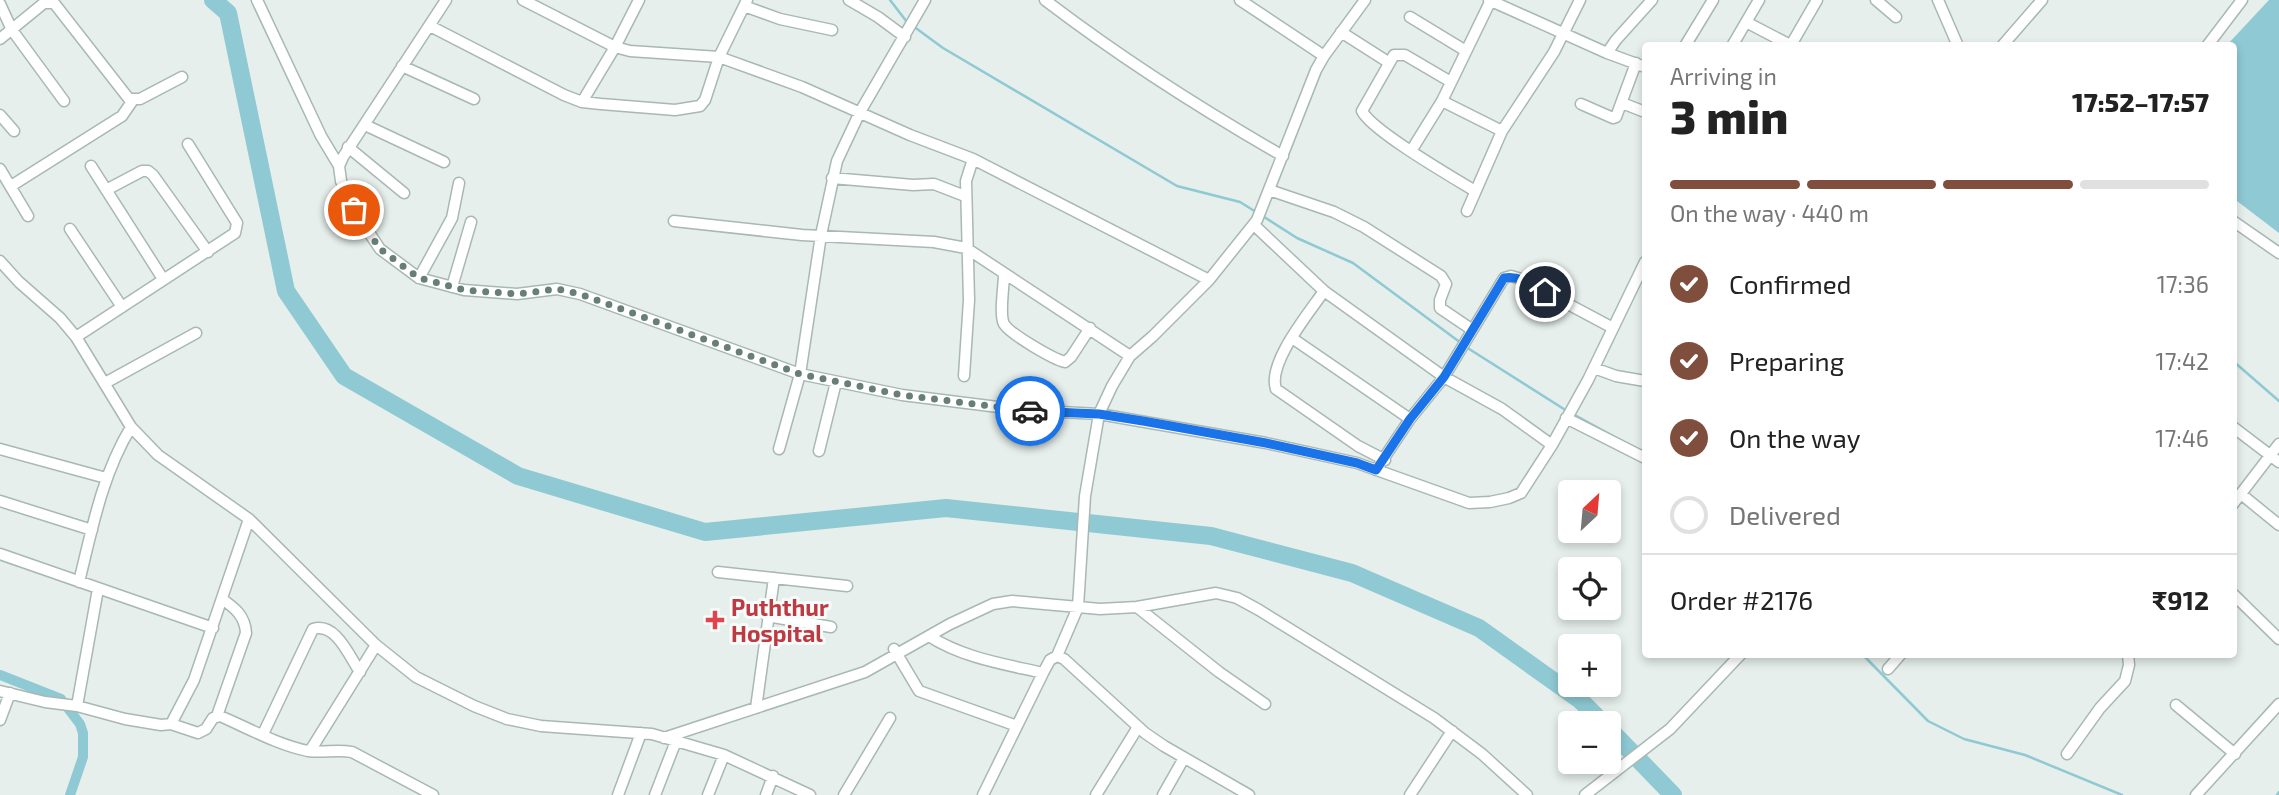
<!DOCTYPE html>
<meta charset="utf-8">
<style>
body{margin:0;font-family:"Exo 2",sans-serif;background:#f6f6f6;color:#222;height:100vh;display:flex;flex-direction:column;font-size:26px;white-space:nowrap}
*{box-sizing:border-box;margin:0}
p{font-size:23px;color:#767676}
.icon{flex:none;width:38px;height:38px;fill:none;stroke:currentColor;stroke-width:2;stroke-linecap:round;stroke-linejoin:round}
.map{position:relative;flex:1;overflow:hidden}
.drawer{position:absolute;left:1642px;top:42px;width:595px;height:616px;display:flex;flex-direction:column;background:#fff;border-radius:7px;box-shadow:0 4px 10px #0003}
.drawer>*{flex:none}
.needle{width:46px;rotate:26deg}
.fabs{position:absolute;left:1558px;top:480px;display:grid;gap:14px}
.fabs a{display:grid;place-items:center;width:63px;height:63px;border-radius:7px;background:#fff;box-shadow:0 4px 10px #0003;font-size:35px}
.pin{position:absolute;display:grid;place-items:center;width:60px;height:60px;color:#fff;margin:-30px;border:4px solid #fff;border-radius:50%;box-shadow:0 2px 7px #0007}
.courier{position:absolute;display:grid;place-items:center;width:70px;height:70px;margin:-35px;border:5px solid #1a73e8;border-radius:50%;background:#fff;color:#222;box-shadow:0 2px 9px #0007}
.head em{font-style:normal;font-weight:800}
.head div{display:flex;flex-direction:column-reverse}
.head{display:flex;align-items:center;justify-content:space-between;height:119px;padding:0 28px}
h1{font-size:46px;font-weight:800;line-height:52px}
.bar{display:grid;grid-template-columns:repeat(4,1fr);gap:10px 7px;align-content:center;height:84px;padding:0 28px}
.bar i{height:9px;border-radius:5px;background:#e0e0e0}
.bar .selected{background:#804e3d}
.bar p{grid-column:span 4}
.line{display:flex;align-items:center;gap:18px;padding:0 28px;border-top:2px solid #e0e0e0}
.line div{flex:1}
ol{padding:0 28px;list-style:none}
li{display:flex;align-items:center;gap:21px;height:77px}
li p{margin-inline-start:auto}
li .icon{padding:7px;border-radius:50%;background:#804e3d;color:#fff;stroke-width:4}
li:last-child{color:#767676}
li i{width:38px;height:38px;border:4px solid #e0e0e0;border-radius:50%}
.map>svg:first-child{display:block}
</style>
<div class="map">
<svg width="2279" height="795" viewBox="0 0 2279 795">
<rect width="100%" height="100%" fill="#e6efeb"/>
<path fill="#8ec9d4" d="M2269 0H2279V233L2233 198V46L2227 45Z"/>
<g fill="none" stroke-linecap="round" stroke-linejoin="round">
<path stroke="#8ec9d4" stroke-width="2.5" d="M890 0 907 22
M913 26 943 48 1177 186 1240 202 1256 212
M1261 215 1297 238 1353 263 1461 343
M1466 347 1567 411
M2233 361 2279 401
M1573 414 1622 441
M1862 654 1928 721 1964 739 2025 755 2122 795
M2277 795 2279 792"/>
<path stroke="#8ec9d4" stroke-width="10" d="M0 675 61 699 80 724 83 733V757L70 795"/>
<path stroke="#8ec9d4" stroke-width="18" d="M213 0 228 13 286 291 344 376 518 476 705 532 946 508 1211 536 1352 573 1479 628 1580 700 1603 723
M1608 728 1673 795"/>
<g stroke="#a8b8b2" stroke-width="13">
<path id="minor" d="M257 0 321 136 339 166
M446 0 343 157 339 166 341 181 354 210 380 249 419 278 464 290 517 294 557 289 580 294 800 374 902 395 1022 410 1099 414 1266 443 1357 463 1469 503 1490 502 1509 498 1521 493 1552 445 1588 380 1645 262
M523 0 615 47 630 51 719 57 802 87 910 135 973 159 1209 280 1257 220 1316 70 1324 56 1365 0
M849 0 878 17 905 37
M1045 0C1121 58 1201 109 1283 156
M1240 0 1324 56
M1489 0 1607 53 1645 67
M1876 0 1896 17
M1938 0 1958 46
M0 4 12 30 64 101
M744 6 780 19 832 30
M1410 17 1466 51
M1746 22 1792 46
M430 26 564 95 582 102 601 104 675 110 700 106 705 100 719 57 747 0
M1341 32 1388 62
M0 39 44 3H54L129 99H140L182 77
M1791 45 1817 0
M1685 46 1713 0
M1732 46 1759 0
M2002 46 2042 0
M2207 46 2242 0
M1607 53 1616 40 1652 0
M402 66 474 99
M1451 82 1405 55H1394L1362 111C1372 131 1452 177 1475 191
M1442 101 1502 131
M582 102 615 47 639 0
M1622 103 1645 112
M1581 104 1613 118 1616 117 1636 63
M0 115 14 131
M365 125 444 162
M348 147 404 193
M1411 151 1442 101 1491 0
M91 166 163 279
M0 169 28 216
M832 178 913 185 934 184 965 196
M11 186 122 116 133 100
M106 190 142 171H148L153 175 208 252
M1269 190 1334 212 1364 227 1441 276 1446 284 1440 300V308L1471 329
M1467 211 1502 131 1554 52 1580 0
M674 221 802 235 934 242 966 248 1130 356
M2233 221 2279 253
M1254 225 1324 291 1444 377 1502 409 1552 445
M70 229 122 307
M0 261 19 282 60 318 76 337 131 427 158 455 249 519 376 645 416 677 474 706 507 719 541 726 652 734 724 755 810 795
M1004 274C1004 286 999 315 1004 324 1010 334 1053 359 1065 362L1071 357 1090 328
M419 278 452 218 459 183
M452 287 471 222
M1324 291C1309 313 1267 363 1276 389L1358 446 1385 460
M76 337 235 233 237 223 188 144
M1292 338 1410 419
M1594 368 1616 376 1645 381
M964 376 969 300 966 181 973 159
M105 383 196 333
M1566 418 1645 458
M2233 427 2279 462
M0 449 106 478
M779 449 800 374 821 235 837 161 860 112 925 0
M819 451 836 382
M1376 470 1410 419 1444 377 1504 278 1511 276 1521 279 1613 328
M2241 494 2279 525
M0 501 92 530
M2233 504 2279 444
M0 554 213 628
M718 572 847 586
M79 582C92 529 102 475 131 427
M2233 594 2279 639
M1137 607 1219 672 1265 704
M767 616 831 627
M929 636C963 658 1004 664 1043 673
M894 649 919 691 1017 726
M1057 656 1078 607 1085 496 1099 414 1112 386 1130 356 1153 336 1209 280
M1888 669 1901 654
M0 691 45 702 77 706 125 719 161 725 171 724 198 733 206 729 213 718 220 716C248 728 278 745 308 751 323 753 337 749 352 752L433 795
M2176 705 2235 754
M77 706 98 589
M756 708 774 578
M217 716 246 633C245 616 235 608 222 599
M0 720 10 693
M171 724 194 680 249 519
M263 734 313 629C336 622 349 656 360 672
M664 738 865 672 950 624 993 604 1012 601 1100 609 1137 607 1216 593 1237 598 1259 610 1434 718 1482 754 1527 795
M310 751 376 645
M2067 754 2100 708 2125 681 2129 665 2128 654
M618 795 641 733
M655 795 676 741
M708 795 724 755
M766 795 773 776
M844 795 890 718
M983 795 1043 673 1050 660 1057 656 1064 659 1145 733 1164 746 1249 795
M1096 795 1138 727
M1163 795 1184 758
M1410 795 1452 731
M1585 795 1670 729 1741 654
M2196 795 2279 704"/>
</g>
<use href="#minor" stroke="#fff" stroke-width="10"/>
</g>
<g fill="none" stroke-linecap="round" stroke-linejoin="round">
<path stroke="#687f78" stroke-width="7" stroke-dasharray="0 12.6" d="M354 210 380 249 419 278 464 290 517 294 557 289 580 294 800 374 902 395 1030 411"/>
<path stroke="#1a73e8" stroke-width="9" d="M1030 411 1099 414 1143 421 1266 443 1357 463 1376 470 1410 419 1444 377 1504 278C1519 275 1531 284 1545 292"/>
</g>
<path fill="#e0444e" stroke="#f7fbf9" stroke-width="2.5" d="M711.5 609.5h7v7h7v7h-7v7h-7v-7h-7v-7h7z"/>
<g text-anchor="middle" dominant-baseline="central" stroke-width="6" stroke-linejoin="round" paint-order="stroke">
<g font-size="23" font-weight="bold" fill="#be3a42" stroke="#f7fbf9" text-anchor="start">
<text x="731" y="607">Puththur<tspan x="731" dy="26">Hospital</tspan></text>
</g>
</g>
</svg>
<div class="fabs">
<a><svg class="needle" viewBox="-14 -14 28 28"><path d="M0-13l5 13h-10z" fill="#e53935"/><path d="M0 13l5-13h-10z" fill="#767676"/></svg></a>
<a><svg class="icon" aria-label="locate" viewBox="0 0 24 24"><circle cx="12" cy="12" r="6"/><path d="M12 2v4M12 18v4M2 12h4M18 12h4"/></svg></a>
<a>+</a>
<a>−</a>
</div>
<div class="pin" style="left:354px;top:210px;background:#ea580c"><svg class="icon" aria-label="bag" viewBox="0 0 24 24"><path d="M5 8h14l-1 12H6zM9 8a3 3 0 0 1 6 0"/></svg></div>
<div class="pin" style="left:1545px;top:292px;background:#1f2937"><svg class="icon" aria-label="home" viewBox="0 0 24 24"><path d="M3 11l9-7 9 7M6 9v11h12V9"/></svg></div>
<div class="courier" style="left:1030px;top:411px"><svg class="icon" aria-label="car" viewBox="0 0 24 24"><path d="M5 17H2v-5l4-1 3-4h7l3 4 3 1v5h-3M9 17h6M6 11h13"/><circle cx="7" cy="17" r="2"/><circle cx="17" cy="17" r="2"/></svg></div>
<section class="drawer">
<div class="head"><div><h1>3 min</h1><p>Arriving in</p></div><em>17:52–17:57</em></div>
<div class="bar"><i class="selected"></i><i class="selected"></i><i class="selected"></i><i></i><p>On the way · 440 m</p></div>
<ol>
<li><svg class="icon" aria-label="check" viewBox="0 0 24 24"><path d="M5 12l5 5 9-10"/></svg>Confirmed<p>17:36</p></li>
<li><svg class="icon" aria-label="check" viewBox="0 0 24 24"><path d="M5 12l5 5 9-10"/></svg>Preparing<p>17:42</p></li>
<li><svg class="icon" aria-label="check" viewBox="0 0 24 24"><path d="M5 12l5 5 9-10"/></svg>On the way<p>17:46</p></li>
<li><i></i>Delivered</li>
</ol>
<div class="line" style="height:91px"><div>Order #2176</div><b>₹912</b></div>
</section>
</div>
